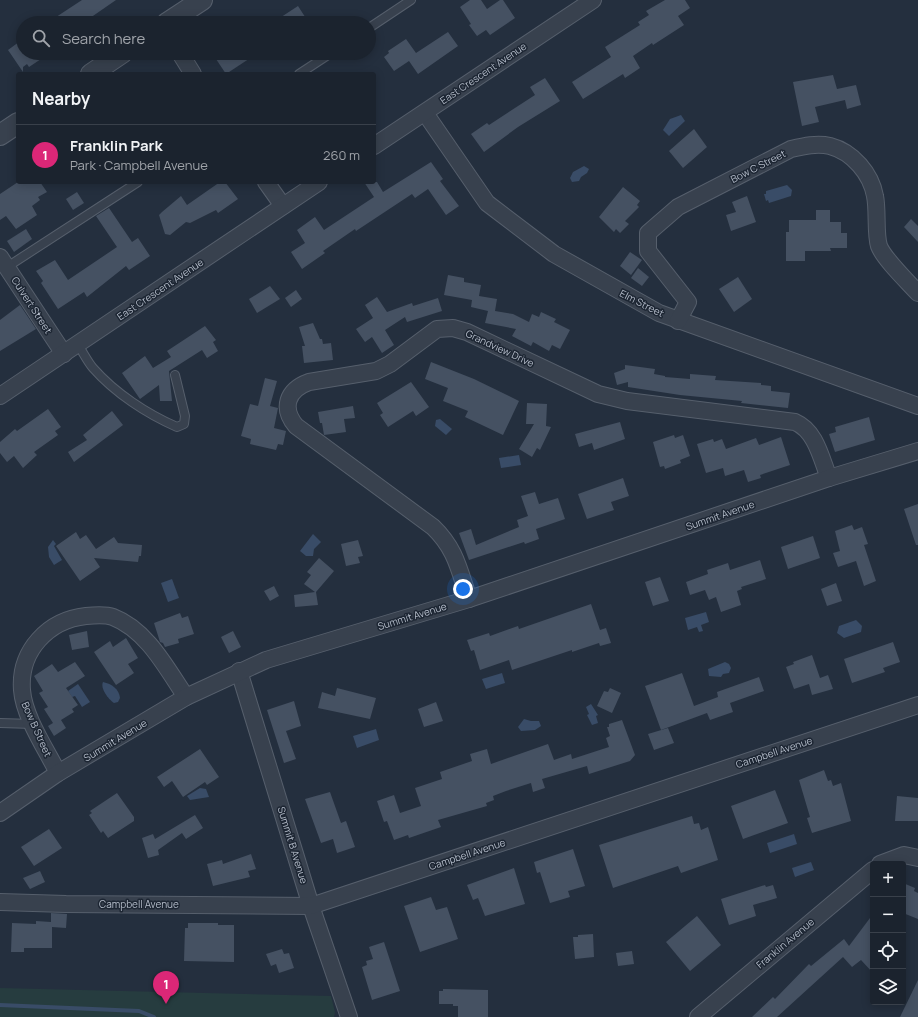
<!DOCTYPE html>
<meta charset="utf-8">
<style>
body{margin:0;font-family:Manrope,sans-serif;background:#242b36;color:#f1f3f6}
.controls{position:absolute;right:12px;bottom:12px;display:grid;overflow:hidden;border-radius:4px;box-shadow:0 2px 10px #0003}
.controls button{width:36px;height:36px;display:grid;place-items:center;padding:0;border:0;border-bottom:1px solid #39404a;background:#1b232e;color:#f1f3f6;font:20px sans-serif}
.you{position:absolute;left:463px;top:589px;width:14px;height:14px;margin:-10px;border:3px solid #fff;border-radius:50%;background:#1a73e8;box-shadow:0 0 0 6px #1a73e833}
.badge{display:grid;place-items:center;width:26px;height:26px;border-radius:50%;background:#db2777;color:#fff;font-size:13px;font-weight:700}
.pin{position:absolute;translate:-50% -33px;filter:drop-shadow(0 1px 2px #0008)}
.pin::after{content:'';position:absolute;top:21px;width:14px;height:12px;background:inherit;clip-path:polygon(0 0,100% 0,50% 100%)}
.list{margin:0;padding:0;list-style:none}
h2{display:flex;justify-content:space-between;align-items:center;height:52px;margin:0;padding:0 16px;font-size:17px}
h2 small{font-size:13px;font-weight:400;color:#a0a4aa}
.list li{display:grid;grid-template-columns:26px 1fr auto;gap:12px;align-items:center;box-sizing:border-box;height:60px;padding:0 16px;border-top:1px solid #39404a}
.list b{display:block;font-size:15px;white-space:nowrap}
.list p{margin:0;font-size:13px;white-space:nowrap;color:#a0a4aa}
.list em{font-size:13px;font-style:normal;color:#a0a4aa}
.icon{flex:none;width:22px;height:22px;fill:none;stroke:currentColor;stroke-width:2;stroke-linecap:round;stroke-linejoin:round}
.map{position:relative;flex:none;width:918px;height:1017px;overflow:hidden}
.search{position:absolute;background:#1b232e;box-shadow:0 2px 10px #0003;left:16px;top:16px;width:360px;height:44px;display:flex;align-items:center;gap:10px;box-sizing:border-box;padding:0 14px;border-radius:22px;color:#a0a4aa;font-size:15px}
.panel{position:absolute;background:#1b232e;box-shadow:0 2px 10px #0003;left:16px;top:72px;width:360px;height:112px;border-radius:4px}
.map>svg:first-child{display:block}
.green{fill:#263c3f}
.water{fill:#394c67}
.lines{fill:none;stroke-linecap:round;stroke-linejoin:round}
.stream{stroke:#394c67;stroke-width:4}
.building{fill:#455162}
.service-casing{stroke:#565f6c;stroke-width:10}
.minor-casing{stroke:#565f6c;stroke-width:18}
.tertiary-casing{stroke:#565f6c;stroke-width:22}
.service{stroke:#38414e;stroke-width:8}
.minor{stroke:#38414e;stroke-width:16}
.tertiary{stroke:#38414e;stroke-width:20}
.labels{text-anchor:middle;stroke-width:3;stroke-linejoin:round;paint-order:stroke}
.street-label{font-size:10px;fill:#b4bcc9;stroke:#1d2633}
</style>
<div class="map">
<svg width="918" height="1017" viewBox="0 0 918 1017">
<rect width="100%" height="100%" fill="#242f3e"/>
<!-- green -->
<path class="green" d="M0,988L331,996L335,1012L334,1017H0Z"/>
<!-- water -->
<g class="water">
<path d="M681,115L685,121L669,136L663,130L670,119Z"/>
<path d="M584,166L589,169L587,173L581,177L579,181L572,182L570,178L573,172Z"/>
<path d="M787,185L792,190L791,196L769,203L768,200L766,201L764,194H766V191Z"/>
<path d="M440,419L452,429L446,435L435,426L436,420Z"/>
<path d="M519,455L521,465L501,468L499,458Z"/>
<path d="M313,534L321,542L314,549L313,556H306L300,551Z"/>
<path d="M53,540L56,544L54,546L62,560L54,565L49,557L48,547Z"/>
<path d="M172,579L179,598L168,602L161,583Z"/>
<path d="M706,612L709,622L701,625L703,631L699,632L697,627L688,630L685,618Z"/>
<path d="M856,620L862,626L861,632L844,638L837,633L839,626Z"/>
<path d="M725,662L729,664L731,668L729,673L723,674L721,677L709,676L708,669Z"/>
<path d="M502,673L505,683L486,689L482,679Z"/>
<path d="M103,682C112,684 119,689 120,698L118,702L114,703C108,699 100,688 103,682Z"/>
<path d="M78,684L90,702L82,707L75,696L72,697L68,691Z"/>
<path d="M591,704L598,715L596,716L598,723L592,725L587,715L589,714L586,707Z"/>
<path d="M524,719L531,721H539L541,726L535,730L521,731L518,727Z"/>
<path d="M376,729L379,740L357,748L353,736Z"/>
<path d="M200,788L206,789L209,797L190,800L187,796Z"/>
<path d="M794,834L797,844L770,853L767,843Z"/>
<path d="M811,862L814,870L795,877L792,868Z"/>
</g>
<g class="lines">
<!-- stream -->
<path class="stream" d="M0,1005L139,1011L154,1017"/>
</g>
<!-- building -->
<g class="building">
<path d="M82,0H116L90,18L94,23H47Z"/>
<path d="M470,0H481L487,9L500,0H503L515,18L490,35L486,30L477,36L469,25L471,24L460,7Z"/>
<path d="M665,0H685L690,8L678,16L684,25L653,45L652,43L633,56L640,68L625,78L623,74L583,99L572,82L611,57L605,47L640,25L638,22L649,15L646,11Z"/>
<path d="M298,6L309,23H272Z"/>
<path d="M448,32L458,46L418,74L409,61L394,71L384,57L389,53L388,51L406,39L416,53Z"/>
<path d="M23,39V53H50L29,67L27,64L23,67V72L8,50Z"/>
<path d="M212,53H258L226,74Z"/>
<path d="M833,75L837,89L856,85L861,105L847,109L845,100L815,107L819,122L802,126L793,82Z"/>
<path d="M545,78L560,101L518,127L484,152L471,134L487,123L489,125L535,95L530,87Z"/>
<path d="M694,129L707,147L683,168L669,151Z"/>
<path d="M431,162L443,179L440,181L459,206L446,215L428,189L415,198L412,194L356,231L355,229L323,251L325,253L302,269L291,252L305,243L297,230L315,217L324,230L374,197L364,182H377L383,192Z"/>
<path d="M18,182H40L47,192L38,197L40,200L32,206L37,215L16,229L6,216L0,220V194Z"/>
<path d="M220,182H225L238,199L218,213L216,210L190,223L186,222L170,235L165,234L159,215L162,212L181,196L187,205Z"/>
<path d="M623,187L640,201L637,205L639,207L625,221L629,224L620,233L616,229L614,232L599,217Z"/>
<path d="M77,192L84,203L73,210L66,199Z"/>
<path d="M747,196L756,222L731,231L726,215L736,212L732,202Z"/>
<path d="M109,208L132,242L138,238L150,256L129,270L126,266L87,297L84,292L58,309L41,283L43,281L36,271L55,260L68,280L117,247L96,216Z"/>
<path d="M816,210H830V222H841V233H847V248H830L831,251H805V261H786V232H789V220H816Z"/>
<path d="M911,219L918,226V242L904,227Z"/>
<path d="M26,229L32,239L14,252L7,241Z"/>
<path d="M630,252L642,260L631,275L620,266Z"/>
<path d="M638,268L649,277L642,286L631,278Z"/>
<path d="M448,275L464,278V282L481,285L479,296L497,299L495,311L513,314L529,322L532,314L539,317L541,312L556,319L554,322L570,330L560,349L552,345L549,351L533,342L531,346L512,336L516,329L485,323L488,311L471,307L472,300L444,295Z"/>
<path d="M738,277L752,299L734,312L719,289Z"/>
<path d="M270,286L280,299L257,313L249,299Z"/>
<path d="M296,290L302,299L291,307L285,298Z"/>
<path d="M377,297L387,312L412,303L413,306L438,298L442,311L407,322L405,317L385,330L394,345L382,353L372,337L365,342L356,329L373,318L365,305Z"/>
<path d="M20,305L36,329L0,351V320Z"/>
<path d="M313,323L320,339H322L323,344L331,343L333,360L304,363L302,346H305L299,327Z"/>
<path d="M205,326L216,340L213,342L218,351L207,358L202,350L169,371L172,401H160L159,385L140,399L122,373L145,356L153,368L171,357L167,351Z"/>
<path d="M431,362L474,379L519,401L503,435L465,417L468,411L443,401L448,388L425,379Z"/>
<path d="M625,365L655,369L654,374L665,376V377L690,379V374L716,376L715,380L761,383V385L771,386V391L790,393L788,408L741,403L742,401L680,395L628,387V382L617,385L614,373L625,369Z"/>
<path d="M265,378L277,381L270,406L278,408L274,428L286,431L283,445L278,444L276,450L250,444L251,439L241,436L250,404L258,406Z"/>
<path d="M411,382L429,407L416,416L413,411L388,427L380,415L383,413L377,403Z"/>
<path d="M527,403L547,404L546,426L551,427L540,450L537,448L532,457L519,449L534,424H526Z"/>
<path d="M353,406L355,418L344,419L346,432L324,435L322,423H320L318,412Z"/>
<path d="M48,409L61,427L55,431L58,435L34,452L37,455L23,468L14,456L7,462L0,453V442L15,429L17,431Z"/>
<path d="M112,411L123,425L74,462L68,452L87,440L83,435Z"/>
<path d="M869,417L875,440L835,452L829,434L836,432L835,427Z"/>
<path d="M620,422L625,439L594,450L592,443L579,447L575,434Z"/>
<path d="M674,435L675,438L683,435L690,456L680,460L681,463L665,469L664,466L660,467L653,442Z"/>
<path d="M781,437L790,465L760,475L761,478L748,482L744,470L725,476L723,468L706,473L697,444L713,439L714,442L722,439L726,449L756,438L759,445Z"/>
<path d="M623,478L629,496L611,502L614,510L587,519L578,494Z"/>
<path d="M535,492L539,504L558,498L565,519L536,529L539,539L525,544L524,542L469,560L459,533L471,529L476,545L519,527L517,520L528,516L521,496Z"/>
<path d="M918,504V545H916L904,509Z"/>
<path d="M852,525L854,530L862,527L868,544L864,545L876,581L864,586L856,561L838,567L833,553L840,551L835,531Z"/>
<path d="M76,532L80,539L86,535L96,549L114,537L118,543L142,545L141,556H139L138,562L94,558L100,567L80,581L56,546Z"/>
<path d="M813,536L820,558L788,569L781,547Z"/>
<path d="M358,540L363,556L358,557L360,563L346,566L341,544Z"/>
<path d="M319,558L334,571L316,592L318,605L295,607L294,595L315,592L304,584L311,575L307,572Z"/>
<path d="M760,560L766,579L741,587L742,589L737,591L741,605L721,612L716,597L709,600L705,590L690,595L686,582L708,574L707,570L728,563L730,570Z"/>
<path d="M660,577L669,601L653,606L645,582Z"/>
<path d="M836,583L842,601L827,606L821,589Z"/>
<path d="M274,586L279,596L270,601L264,591Z"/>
<path d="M591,604L600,630L606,628L611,643L600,646L599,643L572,652V650L512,670L509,660L480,670L474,650L471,651L467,640L489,633L490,636L518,626L519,629Z"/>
<path d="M180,613L182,618L188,616L194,634L178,639L179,643L165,647L163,643L160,642L154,623Z"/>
<path d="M87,631L89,647L72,650L69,635Z"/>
<path d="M233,631L241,647L229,653L221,637Z"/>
<path d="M126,638L138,658L128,664L134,673L116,685L94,652L110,641L113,647Z"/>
<path d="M893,642L900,662L883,668L885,672L852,683L844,659Z"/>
<path d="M812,655L820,678L828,675L833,689L812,695L809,684L794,689L786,667L794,664L793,662Z"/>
<path d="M75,662L85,676L66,688L78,705L72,709L74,712L61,720L66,728L54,736L48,726L53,723L44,709L48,707L39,693L43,691L34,676L52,664L58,672Z"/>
<path d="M682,673L694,706L718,697L717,692L759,677L764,691L730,703L733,712L710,720L707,713L661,730L645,686Z"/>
<path d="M337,688L376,698L370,719L318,708L322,692L335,696Z"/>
<path d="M610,688L621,693L612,713L597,706L604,691L608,692Z"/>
<path d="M294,701L301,726L286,731L296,759L284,763L267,710Z"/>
<path d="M436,702L443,721L424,727L418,709Z"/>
<path d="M622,720L635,755L630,761L589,774L587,766L542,779L545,788L533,792L531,783L506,791L493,796L494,800L486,803L487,806L438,820L441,827L409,838L408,835L394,840L387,821L384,822L377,801L394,795L400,813L421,806L415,788L442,779L440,772L472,761L470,754L487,749L491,764L548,744L554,760L571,754L572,759L609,747L606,738L610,736L607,727H609V724Z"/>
<path d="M668,728L674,743L654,750L648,734Z"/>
<path d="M200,749L219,777L207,785L205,782L183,797L172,781L164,787L157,777Z"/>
<path d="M824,770L828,781L831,780L833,786L841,783L851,821L812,833L807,818L810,817L799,780Z"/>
<path d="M775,790L788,823L743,839L731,806Z"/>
<path d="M330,792L341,823L346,821L355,847L337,853L333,839L321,843L305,799Z"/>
<path d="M117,793L134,817V821L108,838L103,831L101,833L89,815L92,813L90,811Z"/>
<path d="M897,796L918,798V821H895Z"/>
<path d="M195,815L203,828L186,839L182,833L158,850L159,855L148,858L142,838L153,834L155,839Z"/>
<path d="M692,816L694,824L699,823L701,830L708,827L718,860L681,873L678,866L613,888L599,845Z"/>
<path d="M49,829L62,848L34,866L21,847Z"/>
<path d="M573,849L585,886L568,891L570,897L550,903L540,872L537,873L534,862Z"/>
<path d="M251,854L256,869L248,871L250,877L213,886L207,864L222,860L223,864Z"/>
<path d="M514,868L525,904L485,916L478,898L473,900L467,885Z"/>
<path d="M40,871L45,882L30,889L23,878Z"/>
<path d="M903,883L915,888L914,891L918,893V919L903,913Z"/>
<path d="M765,885L766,887L773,885L777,898L753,905L756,916L729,925L721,899Z"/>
<path d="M431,897L436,910L447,907L458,939L420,952L404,906Z"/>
<path d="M51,913L67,914L66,928L52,927V948H24V952H11L12,923L36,924V921L51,922Z"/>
<path d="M873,914V973L861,960L852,967L843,957L777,1017H752L773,997L775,999L809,964L811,966L844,939L849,946Z"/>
<path d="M697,916L721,945L690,971L666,942Z"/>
<path d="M188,923H218V925H234V962L184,961L185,928H188Z"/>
<path d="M593,934L594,957L575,959L573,937H578V935Z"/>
<path d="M384,942L400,991L372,1000L362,967L367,965L366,961L373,959L369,947Z"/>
<path d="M282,949L284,954L289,953L294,968L279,973L276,964L271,966L266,954Z"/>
<path d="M632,951L634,964L618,966L616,953Z"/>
<path d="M918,980V1017H900Z"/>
<path d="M443,989L488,990V1017H458V1006H453V1004H439V991H443Z"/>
</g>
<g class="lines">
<defs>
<g id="service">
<path d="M369,28L411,0"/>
<path d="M299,74L331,53"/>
<path d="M7,267L138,182"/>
<path d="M78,345C83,352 87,361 93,368C115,393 147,414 177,427L184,424L185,416L175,375"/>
<path d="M0,723L33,724"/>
</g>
<g id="minor">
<path d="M180,53L193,74"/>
<path d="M425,113L487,203L554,254L659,313L918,406"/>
<path d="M374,146L593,0"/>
<path d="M266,182L283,206"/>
<path d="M0,257L64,354"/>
<path d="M678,321L688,302L648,251V233L678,207L791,149C804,146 817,143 830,146C853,152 871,174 875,196C878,210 875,233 879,246C884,259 908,282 918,293"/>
<path d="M0,396L319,182"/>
<path d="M469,599C459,570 456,549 433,527L296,426C281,408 287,390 309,382L376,371L390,364L437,329L453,328L467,332L598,394L627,401L795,422C816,431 821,458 829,478"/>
<path d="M239,671L311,906L349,1017"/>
<path d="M58,773C46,749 24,717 22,690C19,651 48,620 86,616C95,615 105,614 113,617C147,630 167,669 186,697"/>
<path d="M0,813L58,773L186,697L266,660L469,599L829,478L918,451"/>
<path d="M880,864L904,855L918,858"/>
<path d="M0,902L66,904L311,906L918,705"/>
<path d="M698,1017L873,870"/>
</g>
<g id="tertiary">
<path d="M167,23L202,0"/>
<path d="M91,74L122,53"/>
<path d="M0,135L18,123"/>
</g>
</defs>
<!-- service casing -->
<use href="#service" class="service-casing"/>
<!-- minor casing -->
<use href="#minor" class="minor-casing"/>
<!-- tertiary casing -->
<use href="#tertiary" class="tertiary-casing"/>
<!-- service -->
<use href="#service" class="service"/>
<!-- minor -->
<use href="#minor" class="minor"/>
<!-- tertiary -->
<use href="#tertiary" class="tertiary"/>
</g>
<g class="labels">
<!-- street labels -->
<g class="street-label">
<text transform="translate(483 73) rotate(-34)" y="4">East Crescent Avenue</text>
<text transform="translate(758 166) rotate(-27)" y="4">Bow C Street</text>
<text transform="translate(160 289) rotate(-34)" y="4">East Crescent Avenue</text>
<text transform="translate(642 303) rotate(27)" y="4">Elm Street</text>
<text transform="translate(32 305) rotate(57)" y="4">Culvert Street</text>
<text transform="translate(500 348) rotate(25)" y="4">Grandview Drive</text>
<text transform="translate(720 515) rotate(-19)" y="4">Summit Avenue</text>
<text transform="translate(412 616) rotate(-17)" y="4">Summit Avenue</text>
<text transform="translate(37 729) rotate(66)" y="4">Bow B Street</text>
<text transform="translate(115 740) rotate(-31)" y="4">Summit Avenue</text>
<text transform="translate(774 752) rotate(-18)" y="4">Campbell Avenue</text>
<text transform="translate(293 845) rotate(73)" y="4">Summit B Avenue</text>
<text transform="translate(467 854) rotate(-18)" y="4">Campbell Avenue</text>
<text x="139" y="908">Campbell Avenue</text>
<text transform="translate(785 943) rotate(-40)" y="4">Franklin Avenue</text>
</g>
</g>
</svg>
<div class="controls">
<button>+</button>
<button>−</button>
<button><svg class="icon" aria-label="locate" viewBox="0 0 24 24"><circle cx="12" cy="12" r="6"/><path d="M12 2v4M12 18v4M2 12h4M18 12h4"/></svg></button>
<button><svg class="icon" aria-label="layers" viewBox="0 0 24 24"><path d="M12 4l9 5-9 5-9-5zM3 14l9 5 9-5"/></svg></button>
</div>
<div class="you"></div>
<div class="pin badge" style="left:166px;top:1004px">1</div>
<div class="search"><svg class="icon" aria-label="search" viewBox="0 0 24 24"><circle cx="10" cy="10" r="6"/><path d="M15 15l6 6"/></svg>Search here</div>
<section class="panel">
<h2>Nearby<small></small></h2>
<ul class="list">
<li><span class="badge">1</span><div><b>Franklin Park</b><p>Park · Campbell Avenue</p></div><em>260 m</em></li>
</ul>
</section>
</div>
